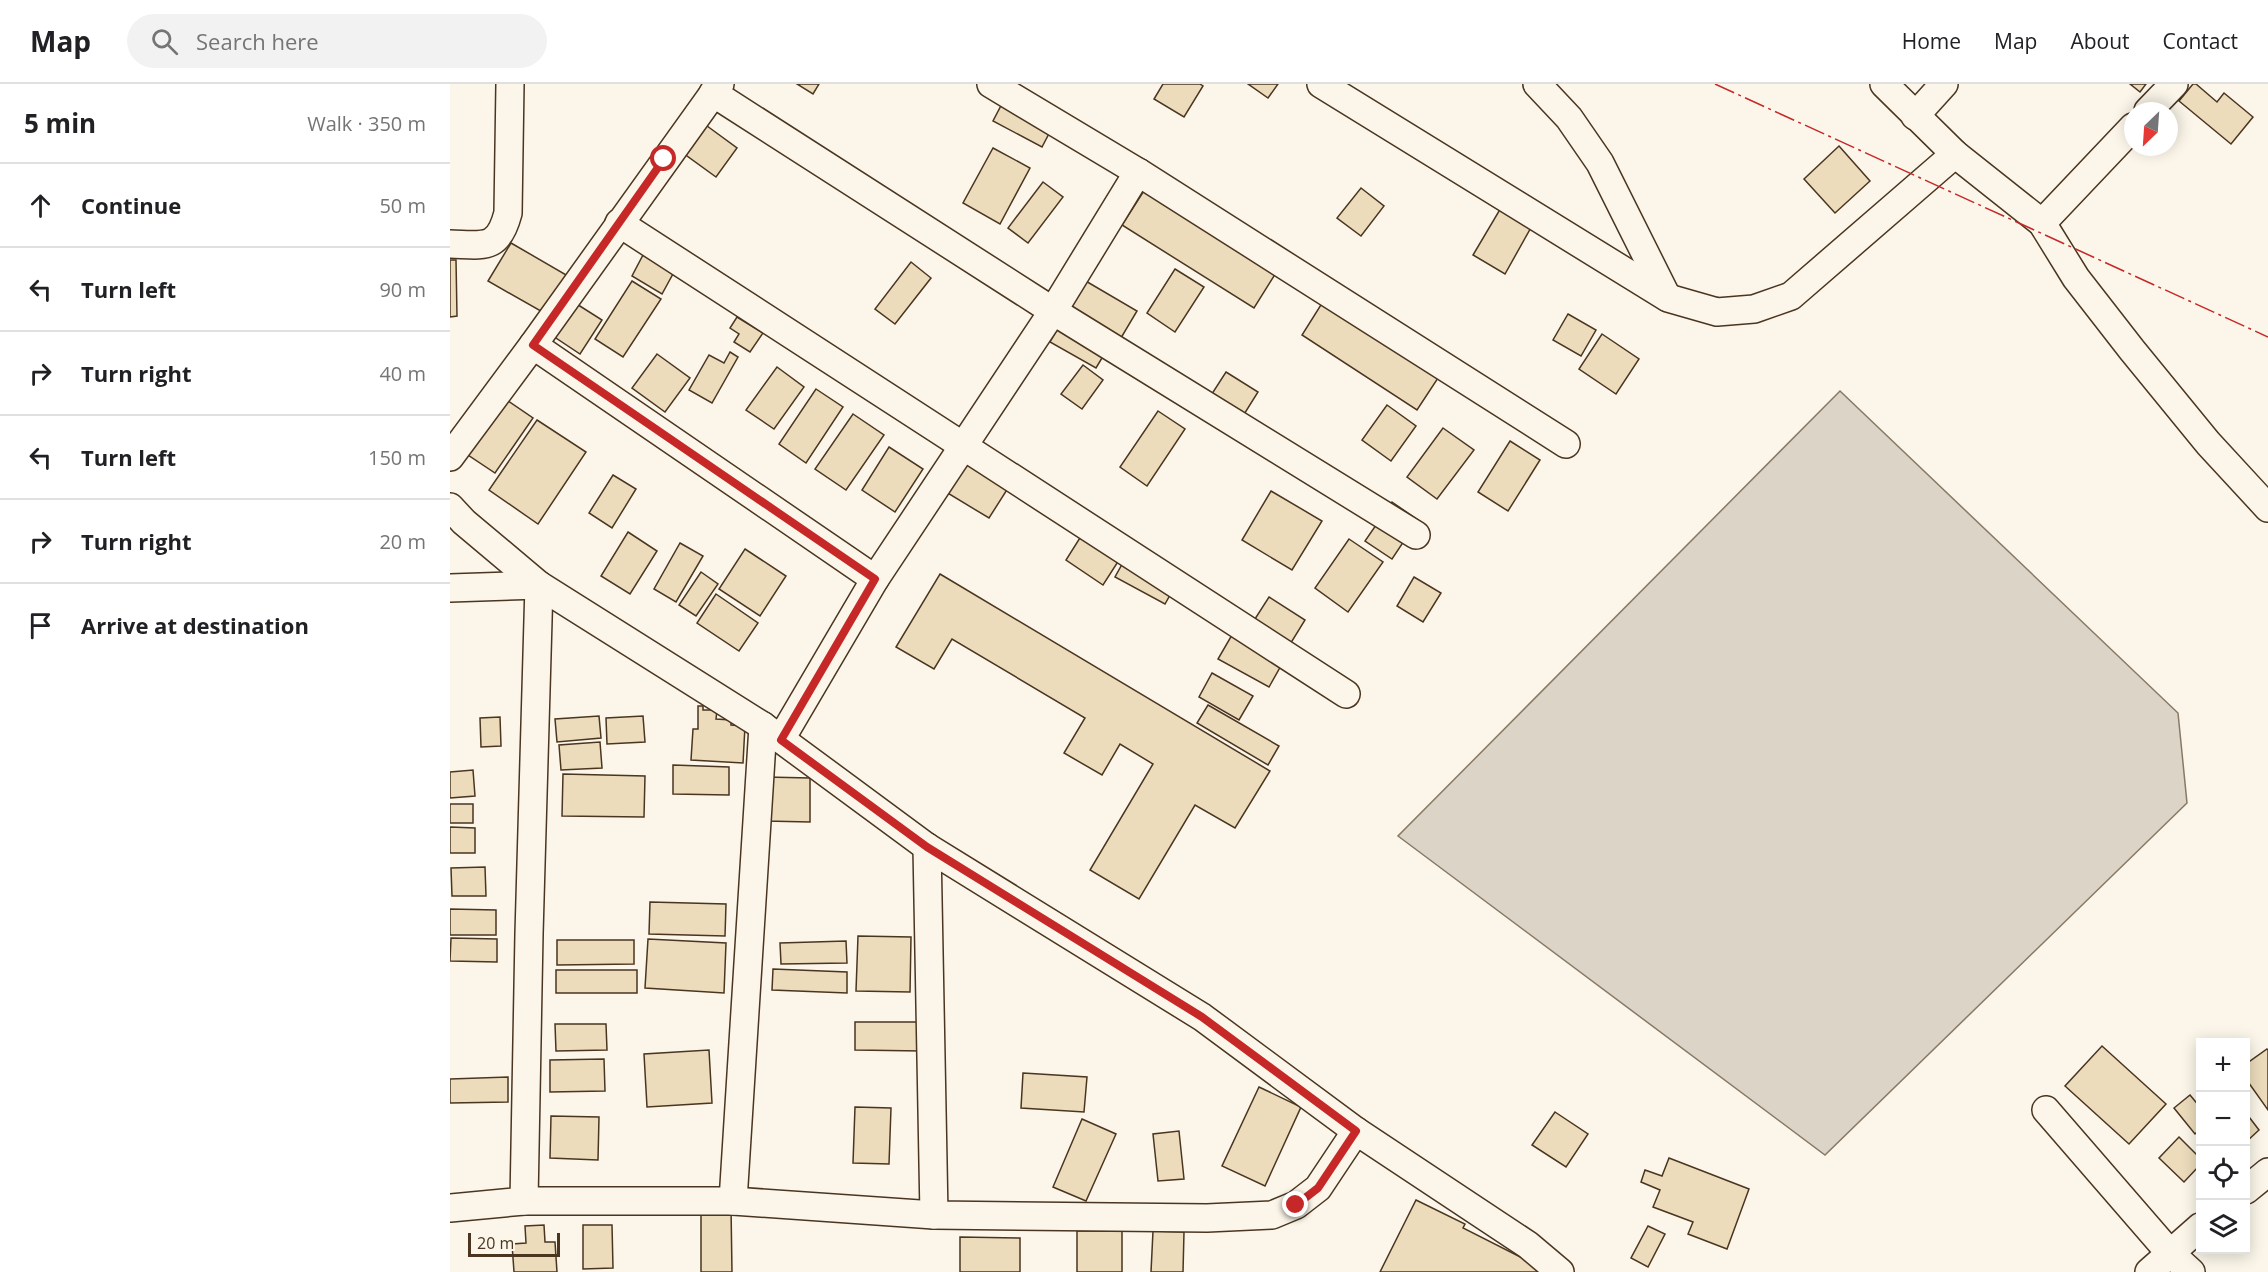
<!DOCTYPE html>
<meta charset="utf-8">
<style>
body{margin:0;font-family:"Open Sans",sans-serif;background:#f2f2f2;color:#202124}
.controls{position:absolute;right:18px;bottom:18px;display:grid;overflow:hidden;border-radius:0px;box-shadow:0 3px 15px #0003}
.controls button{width:54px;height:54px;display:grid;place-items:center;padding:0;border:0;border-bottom:2px solid #e0e0e0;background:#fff;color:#202124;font:30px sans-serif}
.compass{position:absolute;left:1674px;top:18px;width:54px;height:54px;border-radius:50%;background:#fff;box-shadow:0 3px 15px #0003;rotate:205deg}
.scale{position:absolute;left:18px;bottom:15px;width:92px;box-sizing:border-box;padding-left:6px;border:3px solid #4a3520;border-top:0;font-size:16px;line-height:21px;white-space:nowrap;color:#4a3520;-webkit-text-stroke:4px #fbf6e9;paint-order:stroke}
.stop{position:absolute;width:18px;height:18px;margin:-14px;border:4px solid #c62828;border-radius:50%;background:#fff}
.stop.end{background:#c62828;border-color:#fff;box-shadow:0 2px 6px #0008}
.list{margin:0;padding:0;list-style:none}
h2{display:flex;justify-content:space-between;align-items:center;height:78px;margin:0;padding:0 24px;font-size:26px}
h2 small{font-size:20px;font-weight:400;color:#757577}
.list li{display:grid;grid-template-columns:39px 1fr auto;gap:18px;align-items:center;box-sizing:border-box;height:84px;padding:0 24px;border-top:2px solid #e0e0e0}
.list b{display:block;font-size:22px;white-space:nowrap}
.list em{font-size:20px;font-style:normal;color:#757577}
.icon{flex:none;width:33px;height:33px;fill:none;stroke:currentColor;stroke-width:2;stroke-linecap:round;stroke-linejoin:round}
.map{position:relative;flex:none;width:1818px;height:1188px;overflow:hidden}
header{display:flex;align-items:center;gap:36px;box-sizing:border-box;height:84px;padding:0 30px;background:#fff;border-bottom:2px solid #e0e0e0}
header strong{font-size:28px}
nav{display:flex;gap:33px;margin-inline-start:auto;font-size:21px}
.search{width:420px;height:54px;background:#f2f2f2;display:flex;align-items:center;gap:15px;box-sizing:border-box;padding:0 21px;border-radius:33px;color:#757577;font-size:22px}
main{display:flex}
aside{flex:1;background:#fff}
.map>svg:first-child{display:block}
.water{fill:#dcd4c6;stroke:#887966;stroke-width:1.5}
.building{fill:#ecdcbc;stroke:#4a3520;stroke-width:1.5}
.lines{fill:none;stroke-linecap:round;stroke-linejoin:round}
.minor-casing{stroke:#4a3520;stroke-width:30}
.minor{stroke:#fbf6e9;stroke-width:27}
.power{stroke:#c62828;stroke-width:1.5;stroke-dasharray:21 4.5 3 4.5;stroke-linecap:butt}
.route{stroke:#c62828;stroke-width:8}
</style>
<header>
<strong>Map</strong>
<div class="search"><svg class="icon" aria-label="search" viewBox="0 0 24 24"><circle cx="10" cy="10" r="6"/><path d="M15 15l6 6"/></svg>Search here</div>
<nav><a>Home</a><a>Map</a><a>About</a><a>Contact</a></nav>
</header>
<main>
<aside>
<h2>5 min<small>Walk · 350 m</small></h2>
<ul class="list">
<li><svg class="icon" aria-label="ahead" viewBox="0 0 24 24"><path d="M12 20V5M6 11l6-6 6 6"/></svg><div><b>Continue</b></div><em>50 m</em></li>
<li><svg class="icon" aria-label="left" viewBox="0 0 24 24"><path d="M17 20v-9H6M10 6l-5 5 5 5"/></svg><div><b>Turn left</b></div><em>90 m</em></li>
<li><svg class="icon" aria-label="right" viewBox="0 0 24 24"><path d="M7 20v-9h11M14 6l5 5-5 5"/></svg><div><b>Turn right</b></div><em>40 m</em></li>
<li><svg class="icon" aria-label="left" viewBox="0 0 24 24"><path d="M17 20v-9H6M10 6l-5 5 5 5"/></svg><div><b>Turn left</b></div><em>150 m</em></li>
<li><svg class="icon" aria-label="right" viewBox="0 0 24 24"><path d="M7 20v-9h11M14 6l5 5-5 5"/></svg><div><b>Turn right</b></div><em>20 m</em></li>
<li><svg class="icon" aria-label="arrive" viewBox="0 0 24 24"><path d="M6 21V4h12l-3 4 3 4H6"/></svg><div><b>Arrive at destination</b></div></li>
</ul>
</aside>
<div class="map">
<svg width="1818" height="1188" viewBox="0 0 1818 1188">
<rect width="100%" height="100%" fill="#fbf6e9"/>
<!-- water -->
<path class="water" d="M1390,307L1728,629L1737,719L1375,1071L948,752Z"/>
<!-- building -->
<g class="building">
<path d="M347,0H369L363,10Z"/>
<path d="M713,0H750L753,2L734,33L704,15Z"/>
<path d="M798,0H828L818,14Z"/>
<path d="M1680,0H1696L1690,8Z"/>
<path d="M1743,0H1746L1767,18L1774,9L1803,33L1781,60L1729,17Z"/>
<path d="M555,14L604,40L592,63L543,37Z"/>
<path d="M253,39L287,64L266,93L233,69Z"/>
<path d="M1389,62L1420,97L1385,129L1354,95Z"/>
<path d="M543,64L580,84L550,140L513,119Z"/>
<path d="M593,98L613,113L578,159L558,144Z"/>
<path d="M697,102L829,184L804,224L672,141Z"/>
<path d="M911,104L934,122L911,152L887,134Z"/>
<path d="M1052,122L1083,140L1055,190L1023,171Z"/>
<path d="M61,159L118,192L96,230L38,197Z"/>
<path d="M193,171L224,188L212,210L182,192Z"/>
<path d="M0,176H6L7,232L0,233Z"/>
<path d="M461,178L481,194L445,240L425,225Z"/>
<path d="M725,185L754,203L725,248L697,229Z"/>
<path d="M634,196L687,227L668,259L615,229Z"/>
<path d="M182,197L211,215L173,273L145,255Z"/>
<path d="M874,216L990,291L967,326L852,251Z"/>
<path d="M122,217L152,236L130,270L100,250Z"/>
<path d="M1118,230L1146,246L1131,272L1103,256Z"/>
<path d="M615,232L661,259L646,284L600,258Z"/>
<path d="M287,233L313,249L300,268L284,258L289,250L280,244Z"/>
<path d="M1152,250L1189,275L1166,310L1129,285Z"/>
<path d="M280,268L288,273L262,319L239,306L259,271L274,279Z"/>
<path d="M207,270L240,294L215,328L182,304Z"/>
<path d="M633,281L653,296L632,325L611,310Z"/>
<path d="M327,283L354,303L324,345L296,326Z"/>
<path d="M776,288L808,308L788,340L756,319Z"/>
<path d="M366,305L393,323L356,379L329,360Z"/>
<path d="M51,312L83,334L45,389L12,367Z"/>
<path d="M937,321L966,342L941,377L912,356Z"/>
<path d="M708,327L735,345L697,402L670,383Z"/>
<path d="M403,330L434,351L396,406L365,385Z"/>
<path d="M87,336L136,368L88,440L39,406Z"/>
<path d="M993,344L1024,366L987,415L957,393Z"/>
<path d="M1060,357L1090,376L1058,427L1028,408Z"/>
<path d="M439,363L473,385L445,428L412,406Z"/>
<path d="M512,372L560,401L539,434L491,405Z"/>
<path d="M163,391L186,405L162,444L139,429Z"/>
<path d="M821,407L872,437L842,486L792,456Z"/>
<path d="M942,418L968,436L942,475L915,457Z"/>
<path d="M178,448L207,467L180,510L151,492Z"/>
<path d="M633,449L671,473L653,501L616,476Z"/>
<path d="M899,455L933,478L898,528L865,504Z"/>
<path d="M230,459L253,472L226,518L204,505Z"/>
<path d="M295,465L336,492L310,532L269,505Z"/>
<path d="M675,475L725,502L715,520L665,493Z"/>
<path d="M251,488L268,500L246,532L229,521Z"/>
<path d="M490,490L820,687L785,744L745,721L689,815L640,786L703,680L670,660L652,691L614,669L635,634L502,555L484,585L446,563Z"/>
<path d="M964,493L991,509L973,538L947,522Z"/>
<path d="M266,510L308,539L289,567L247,539Z"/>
<path d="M819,513L855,536L839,562L803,538Z"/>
<path d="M786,544L837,571L819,603L768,575Z"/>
<path d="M762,589L803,612L789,636L749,613Z"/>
<path d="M758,621L829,662L818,681L747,639Z"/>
<path d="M248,622H253V626H267L266,635L281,636V641L295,642L293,679L241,676L243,645H248Z"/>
<path d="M149,632L151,654L107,658L105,635Z"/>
<path d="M193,632L195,658L157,660L156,634Z"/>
<path d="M50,633L51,662L31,663L30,634Z"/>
<path d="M150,658L152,684L111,686L109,661Z"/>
<path d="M223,681L279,683V711L223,710Z"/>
<path d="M23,686L25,712L0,714V688Z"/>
<path d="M113,690L195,692L194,733L112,732Z"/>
<path d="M315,693L360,694V738L315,737Z"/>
<rect x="0" y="720" width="23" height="19"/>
<path d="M0,743L25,744V769H0Z"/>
<path d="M35,783L36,812H2L1,784Z"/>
<path d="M200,818L276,820L275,852L199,850Z"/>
<path d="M0,825L46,826V851H0Z"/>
<path d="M408,852L461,853L460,908L406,907Z"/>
<path d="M1,854L47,855V878L0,877Z"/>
<path d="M198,855L276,859L274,909L195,904Z"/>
<path d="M107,856H184V880L107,881Z"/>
<path d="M396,857L397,879L331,880L330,859Z"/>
<path d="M323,885L397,888V909L322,906Z"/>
<rect x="106" y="886" width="81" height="23"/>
<path d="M405,938H472V967L405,966Z"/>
<path d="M105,940H156L157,966L106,967Z"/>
<path d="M1652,962L1716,1020L1679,1060L1615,1002Z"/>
<path d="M1817,965L1818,966V1026L1796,995V980Z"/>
<path d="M259,966L262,1019L197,1023L194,970Z"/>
<path d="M154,975L155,1007L100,1008V976Z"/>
<path d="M573,989L637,993L634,1028L571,1024Z"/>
<path d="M58,993V1018L0,1019V995Z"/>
<path d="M809,1003L851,1023L815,1102L772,1082Z"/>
<path d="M1740,1011L1750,1023V1045L1745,1050L1724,1024Z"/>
<path d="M405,1023L441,1024L439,1080L403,1079Z"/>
<path d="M1105,1028L1138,1050L1116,1083L1082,1061Z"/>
<path d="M1796,1029L1809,1046L1796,1058Z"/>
<path d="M101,1032L149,1033L148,1076L100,1074Z"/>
<path d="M632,1035L666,1050L636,1117L603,1103Z"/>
<path d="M729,1047L734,1095L708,1097L703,1050Z"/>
<path d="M1729,1053L1750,1074V1081L1734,1098L1709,1074Z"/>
<path d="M1219,1074L1299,1105L1277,1165L1238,1150L1243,1138L1203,1123L1210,1106L1191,1098L1195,1086L1212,1092Z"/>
<path d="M966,1116L1015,1140L1013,1144L1088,1182L1096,1188H930Z"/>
<path d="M251,1123H281L282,1188H251Z"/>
<path d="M94,1141L95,1158H105L107,1188H64L62,1160L76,1159L75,1142Z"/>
<path d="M133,1141H162L163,1184L133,1185Z"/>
<path d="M1198,1142L1215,1150L1198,1183L1181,1174Z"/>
<rect x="627" y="1147" width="45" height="41"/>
<path d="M703,1147L734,1148L733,1188H701Z"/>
<path d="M510,1153L570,1154V1188H510Z"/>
</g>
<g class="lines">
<defs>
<g id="minor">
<path d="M541,0L688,88L1116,360"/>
<path d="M871,0L1218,214L1267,228L1304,225L1341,212L1505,70"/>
<path d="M1087,0L1119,34L1150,79L1217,213"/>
<path d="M1434,0L1505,70L1592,139L1626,194L1682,266L1758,359L1818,424"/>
<path d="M263,9L603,227L966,451"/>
<path d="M1698,27L1724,0"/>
<path d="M1465,32L1494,0"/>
<path d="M169,139L896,610"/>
<path d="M1592,139L1683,43"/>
<path d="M0,160C34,161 48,167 58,129L60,0"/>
<path d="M83,261L425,495"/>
<path d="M0,373L83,261L270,0"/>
<path d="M0,423L14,438L89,501L79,850L74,1117L0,1124"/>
<path d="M0,504L89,501L313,642L477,763L752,933L906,1047L1078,1161L1110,1188"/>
<path d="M331,655L425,495L603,227L688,88"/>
<path d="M477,763L484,1131L757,1134L822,1131L846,1121L868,1104L906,1047"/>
<path d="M1596,1026L1719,1168L1741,1188"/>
<path d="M1796,1106L1818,1088"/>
<path d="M74,1117H283L484,1131"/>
<path d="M283,1117L313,642"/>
<path d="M1699,1188L1750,1143"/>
</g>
</defs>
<!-- minor casing -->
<use href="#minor" class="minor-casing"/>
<!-- minor -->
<use href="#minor" class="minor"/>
<!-- power -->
<path class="power" d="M1265,0L1818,253"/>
</g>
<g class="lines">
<!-- route -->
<path class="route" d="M214,75L83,261L425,495L331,656L477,763L752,933L906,1047L868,1104L846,1121"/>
</g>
</svg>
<div class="controls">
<button>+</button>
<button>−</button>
<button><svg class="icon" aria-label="locate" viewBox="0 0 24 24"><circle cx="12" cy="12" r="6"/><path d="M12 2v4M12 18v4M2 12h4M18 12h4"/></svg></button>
<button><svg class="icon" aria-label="layers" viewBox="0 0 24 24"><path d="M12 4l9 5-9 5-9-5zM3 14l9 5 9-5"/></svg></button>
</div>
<svg class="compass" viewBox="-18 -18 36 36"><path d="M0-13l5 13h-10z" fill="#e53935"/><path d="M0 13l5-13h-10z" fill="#757577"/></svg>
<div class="scale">20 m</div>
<div class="stop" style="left:214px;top:75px"></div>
<div class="stop end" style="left:846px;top:1121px"></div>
</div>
</main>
